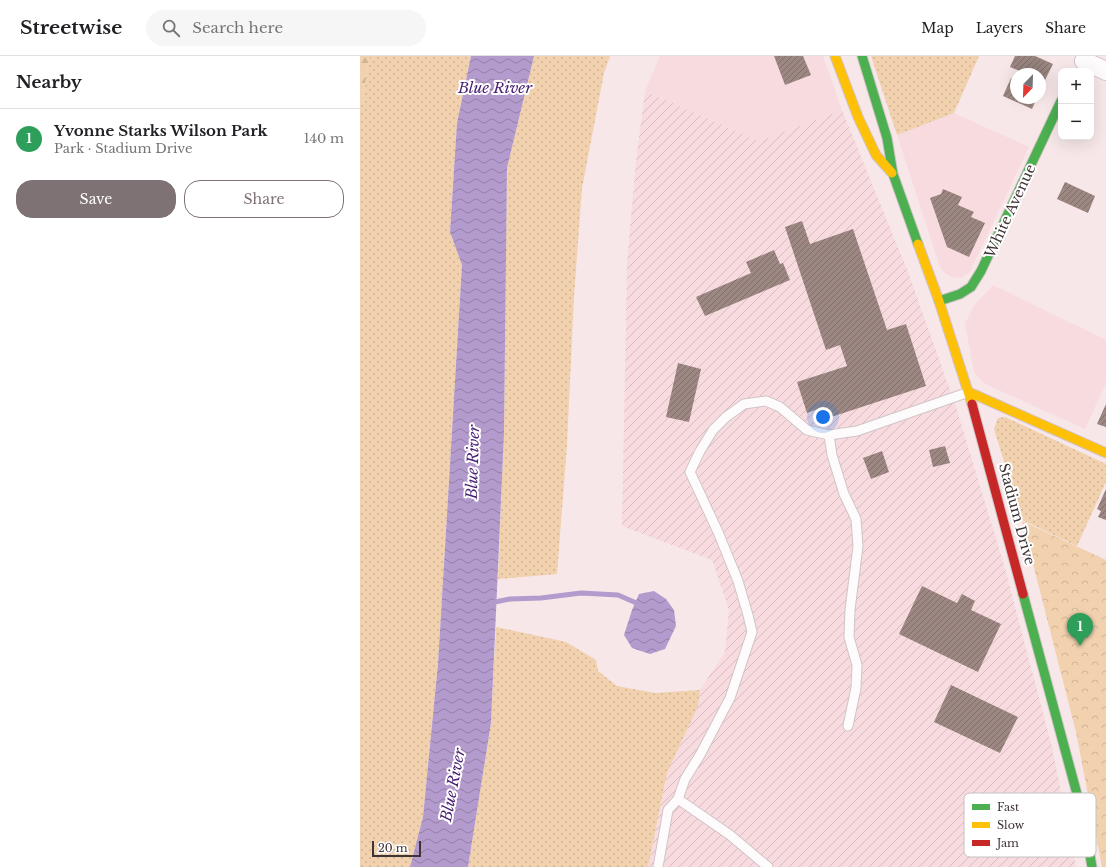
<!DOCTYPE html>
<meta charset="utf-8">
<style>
body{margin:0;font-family:"Libre Baskerville",serif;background:#f6f6f6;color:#202124}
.controls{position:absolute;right:12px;top:12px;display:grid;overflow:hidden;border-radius:8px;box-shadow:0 4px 16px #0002}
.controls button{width:36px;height:36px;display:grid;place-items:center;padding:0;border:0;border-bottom:1px solid #e0e0e0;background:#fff;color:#202124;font:20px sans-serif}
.compass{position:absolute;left:650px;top:12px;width:36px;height:36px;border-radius:50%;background:#fff;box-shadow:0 4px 16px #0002;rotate:203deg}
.scale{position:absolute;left:12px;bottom:10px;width:49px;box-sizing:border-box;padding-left:4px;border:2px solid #3e3335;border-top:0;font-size:11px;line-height:14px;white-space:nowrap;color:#3e3335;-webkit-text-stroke:3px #fff;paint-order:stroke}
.you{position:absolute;left:463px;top:361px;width:14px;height:14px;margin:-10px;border:3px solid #fff;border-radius:50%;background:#1a73e8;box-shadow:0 0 0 6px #1a73e833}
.badge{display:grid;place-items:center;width:26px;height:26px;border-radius:50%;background:#7f7274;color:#fff;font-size:13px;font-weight:700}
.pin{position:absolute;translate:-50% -33px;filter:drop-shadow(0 1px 2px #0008)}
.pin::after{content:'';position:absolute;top:21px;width:14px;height:12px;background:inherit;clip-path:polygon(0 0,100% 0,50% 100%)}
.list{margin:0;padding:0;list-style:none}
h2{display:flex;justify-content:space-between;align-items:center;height:52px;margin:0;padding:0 16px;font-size:17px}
h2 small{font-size:13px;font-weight:400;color:#757577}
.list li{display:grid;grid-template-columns:26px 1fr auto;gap:12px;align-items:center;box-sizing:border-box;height:60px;padding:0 16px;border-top:1px solid #e0e0e0}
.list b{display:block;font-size:15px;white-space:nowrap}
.list p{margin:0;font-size:13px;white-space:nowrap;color:#757577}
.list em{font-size:13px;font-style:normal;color:#757577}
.actions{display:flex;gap:8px;padding:12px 16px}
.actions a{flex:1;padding:9px 0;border:1px solid #7f7274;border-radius:16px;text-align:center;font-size:14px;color:#7f7274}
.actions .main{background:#7f7274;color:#fff}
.icon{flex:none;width:22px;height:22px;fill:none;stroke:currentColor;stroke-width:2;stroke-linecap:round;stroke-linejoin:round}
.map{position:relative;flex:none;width:746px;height:811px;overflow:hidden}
header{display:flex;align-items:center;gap:24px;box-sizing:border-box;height:56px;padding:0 20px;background:#fff;border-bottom:1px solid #e0e0e0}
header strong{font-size:19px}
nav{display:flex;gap:22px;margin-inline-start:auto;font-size:14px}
.search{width:280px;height:36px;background:#f6f6f6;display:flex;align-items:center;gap:10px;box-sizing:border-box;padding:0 14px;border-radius:22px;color:#757577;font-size:15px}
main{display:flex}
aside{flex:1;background:#fff}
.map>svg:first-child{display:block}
.built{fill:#f8dbdf}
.industrial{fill:url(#industrial-furrows)}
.grass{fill:url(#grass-dots)}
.forest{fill:url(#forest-firs)}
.park{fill:url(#park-crowns)}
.water{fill:url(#water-waves)}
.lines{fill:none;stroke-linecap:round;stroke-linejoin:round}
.stream{stroke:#b49bcd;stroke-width:5}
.building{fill:url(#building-hatch)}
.lane-casing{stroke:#d1c4c6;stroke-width:11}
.street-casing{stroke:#d1c4c6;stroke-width:20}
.fast-casing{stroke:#d1c4c6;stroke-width:11}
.slow-casing{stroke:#d1c4c6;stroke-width:11}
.jam-casing{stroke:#d1c4c6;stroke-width:11}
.lane{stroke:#fefbfc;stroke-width:9}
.street{stroke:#fefbfc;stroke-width:18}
.fast{stroke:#4caf50;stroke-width:9}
.slow{stroke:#ffc107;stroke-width:9}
.jam{stroke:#c62828;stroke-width:9}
.labels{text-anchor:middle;stroke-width:4;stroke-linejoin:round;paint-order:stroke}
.street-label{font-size:14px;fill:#3e3335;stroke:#fff}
.water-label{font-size:15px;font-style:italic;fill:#4a2275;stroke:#fff}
.key{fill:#fff;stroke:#c5c2c2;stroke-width:1}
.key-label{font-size:11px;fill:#3e3335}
</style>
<header>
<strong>Streetwise</strong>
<div class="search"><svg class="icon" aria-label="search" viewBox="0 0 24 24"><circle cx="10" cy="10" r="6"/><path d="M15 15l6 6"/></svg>Search here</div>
<nav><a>Map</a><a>Layers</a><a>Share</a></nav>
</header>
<main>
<aside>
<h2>Nearby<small></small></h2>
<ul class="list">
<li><span class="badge" style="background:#2e9e5b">1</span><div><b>Yvonne Starks Wilson Park</b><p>Park · Stadium Drive</p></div><em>140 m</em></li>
</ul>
<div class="actions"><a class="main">Save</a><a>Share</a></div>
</aside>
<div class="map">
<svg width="746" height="811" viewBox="0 0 746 811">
<defs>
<pattern id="industrial-furrows" width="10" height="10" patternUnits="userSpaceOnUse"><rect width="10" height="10" fill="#f8dbdf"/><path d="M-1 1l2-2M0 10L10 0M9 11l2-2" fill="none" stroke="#d6bcc0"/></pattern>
<pattern id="grass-dots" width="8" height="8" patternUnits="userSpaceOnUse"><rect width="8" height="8" fill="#f1d1ae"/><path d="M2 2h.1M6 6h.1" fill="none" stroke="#d0b496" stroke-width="1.8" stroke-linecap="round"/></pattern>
<pattern id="forest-firs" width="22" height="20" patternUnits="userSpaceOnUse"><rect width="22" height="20" fill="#f1d1ae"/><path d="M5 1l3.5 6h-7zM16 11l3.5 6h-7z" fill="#d0b496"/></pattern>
<pattern id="park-crowns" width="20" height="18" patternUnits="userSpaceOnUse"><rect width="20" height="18" fill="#f1d1ae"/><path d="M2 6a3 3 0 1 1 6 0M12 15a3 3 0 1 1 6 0" fill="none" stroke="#d0b496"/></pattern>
<pattern id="water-waves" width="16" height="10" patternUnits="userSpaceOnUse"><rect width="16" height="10" fill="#b49bcd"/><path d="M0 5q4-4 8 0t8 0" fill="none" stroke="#947fa7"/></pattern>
<pattern id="building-hatch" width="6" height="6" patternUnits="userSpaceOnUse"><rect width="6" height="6" fill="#9c8782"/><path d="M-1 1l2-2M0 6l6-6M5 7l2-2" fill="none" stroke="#816f6b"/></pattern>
</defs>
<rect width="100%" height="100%" fill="#f7e7e9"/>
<!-- built -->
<g class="built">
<path d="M300,0H463L482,54L399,85L285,35Z"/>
<path d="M594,57L669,91L610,216L602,222L591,221L581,214L537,79Z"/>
<path d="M633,229L746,284V327L725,373L623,327L614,316L605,268L613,251Z"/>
</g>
<!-- industrial -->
<path class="industrial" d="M285,35L399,85L482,54L548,216L596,351L644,509L692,691L716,811H288L307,717L338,650L340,634L365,596L369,554L352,504L262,470L267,207L276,105Z"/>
<!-- grass -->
<g class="grass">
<path d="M10,0H111L97,67L90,176L102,209L78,608L63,761L50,811H0V54Z"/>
<path d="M174,0H250L244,17L222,132L214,240L207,388L197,518L138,523L144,378L147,112Z"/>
<path d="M511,0H619L594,57L537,79Z"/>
<path d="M645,361L746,408V426L717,490L662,464L634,373L638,362Z"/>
<path d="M136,571L206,586L236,604L238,615L257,630L295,637L340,634L338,650L307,717L288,811H108L131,667Z"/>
</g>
<!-- forest -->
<path class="forest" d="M0,0H10L0,54Z"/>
<!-- park -->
<path class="park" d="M662,465L746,504V811H742L716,676Z"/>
<!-- water -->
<g class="water">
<path d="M111,0H174L147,112L144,378L131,667L108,811H50L63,761L78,608L102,209L90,176L97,67Z"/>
<path d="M294,535L306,543L314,554L316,570L305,593L290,598L272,592L264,579L272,554L279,538Z"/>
</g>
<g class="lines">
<!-- stream -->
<path class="stream" d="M130,547L150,543L181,542L221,537L258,539L281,549"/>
</g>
<!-- building -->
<g class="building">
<path d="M414,0H443L451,19L425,29Z"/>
<path d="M655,0H675L693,8L684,26L680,24V18H667L650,11Z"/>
<path d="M651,22L656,24V42H677L672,53L643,40Z"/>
<path d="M705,126L735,140L728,157L697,143Z"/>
<path d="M583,133L602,141L598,149L614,156L611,161L625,167L609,201L587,191L570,142L581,138Z"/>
<path d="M442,165L450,188L493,173L527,274L546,268L566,330L465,363L461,352L447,357L437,326L487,310L480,289L466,294L425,171Z"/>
<path d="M414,194L420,208L423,207L430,224L345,260L336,241L391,217L386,206Z"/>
<path d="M318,307L341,313L329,366L306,361Z"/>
<path d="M746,348V371L737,368Z"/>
<path d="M585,390L590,407L573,411L569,394Z"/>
<path d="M522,395L529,416L511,423L503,402Z"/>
<path d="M746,433V464L738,461L741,455L737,453Z"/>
<path d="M562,530L597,547L602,538L615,545L611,554L641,568L618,616L539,578Z"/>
<path d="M591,629L658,661L640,697L574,666Z"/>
</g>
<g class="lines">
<defs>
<g id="lane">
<path d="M469,379L472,399L484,438L496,463L498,490L490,554L489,581L497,609L496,632L488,670"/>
<path d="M318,743L370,779L408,811"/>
<path d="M298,811L308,754L318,743L325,723L340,699L370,642L392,576L388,559L378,525L358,476L330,416L340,395L353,374L366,361L384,348L406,345L420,351L447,374L469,379L497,375L609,336"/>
</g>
<path id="street" d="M724,5L746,15"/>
<g id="fast">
<path d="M502,0L527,82L533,118L558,188"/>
<path d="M579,245L600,238L611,231L621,215L701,45"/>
<path d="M663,538L724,764L732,811"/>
</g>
<g id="slow">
<path d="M475,0L498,61L516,99L532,117"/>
<path d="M558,188L579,245L612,348"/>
<path d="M609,336L746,397"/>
</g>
<path id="jam" d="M612,348L663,538"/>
</defs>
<!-- lane casing -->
<use href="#lane" class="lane-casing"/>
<!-- street casing -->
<use href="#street" class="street-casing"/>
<!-- fast casing -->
<use href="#fast" class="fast-casing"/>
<!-- slow casing -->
<use href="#slow" class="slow-casing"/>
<!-- jam casing -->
<use href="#jam" class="jam-casing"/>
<!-- lane -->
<use href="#lane" class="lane"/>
<!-- street -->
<use href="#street" class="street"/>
<!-- fast -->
<use href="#fast" class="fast"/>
<!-- slow -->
<use href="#slow" class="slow"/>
<!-- jam -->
<use href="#jam" class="jam"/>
</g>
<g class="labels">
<!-- street labels -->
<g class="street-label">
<text transform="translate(650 155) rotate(-65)" y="5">White Avenue</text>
<text transform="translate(657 458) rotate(75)" y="5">Stadium Drive</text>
</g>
<!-- water labels -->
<g class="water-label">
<text x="135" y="37">Blue River</text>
<text transform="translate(113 406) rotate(-88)" y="5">Blue River</text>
<text transform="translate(93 729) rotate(-79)" y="5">Blue River</text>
</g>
</g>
<!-- legend -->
<rect x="604" y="737" width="132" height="64" rx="6" class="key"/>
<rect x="612" y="748" width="18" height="6" fill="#4caf50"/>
<rect x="612" y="766" width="18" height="6" fill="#ffc107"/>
<rect x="612" y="784" width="18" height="6" fill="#c62828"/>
<g class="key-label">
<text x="637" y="755">Fast</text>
<text x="637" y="773">Slow</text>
<text x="637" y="791">Jam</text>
</g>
</svg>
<div class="controls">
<button>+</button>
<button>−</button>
</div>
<svg class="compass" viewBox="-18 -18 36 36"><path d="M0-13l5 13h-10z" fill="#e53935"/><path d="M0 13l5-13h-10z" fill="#757577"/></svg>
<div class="scale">20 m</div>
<div class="you"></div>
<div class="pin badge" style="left:720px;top:590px;background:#2e9e5b">1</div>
</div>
</main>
